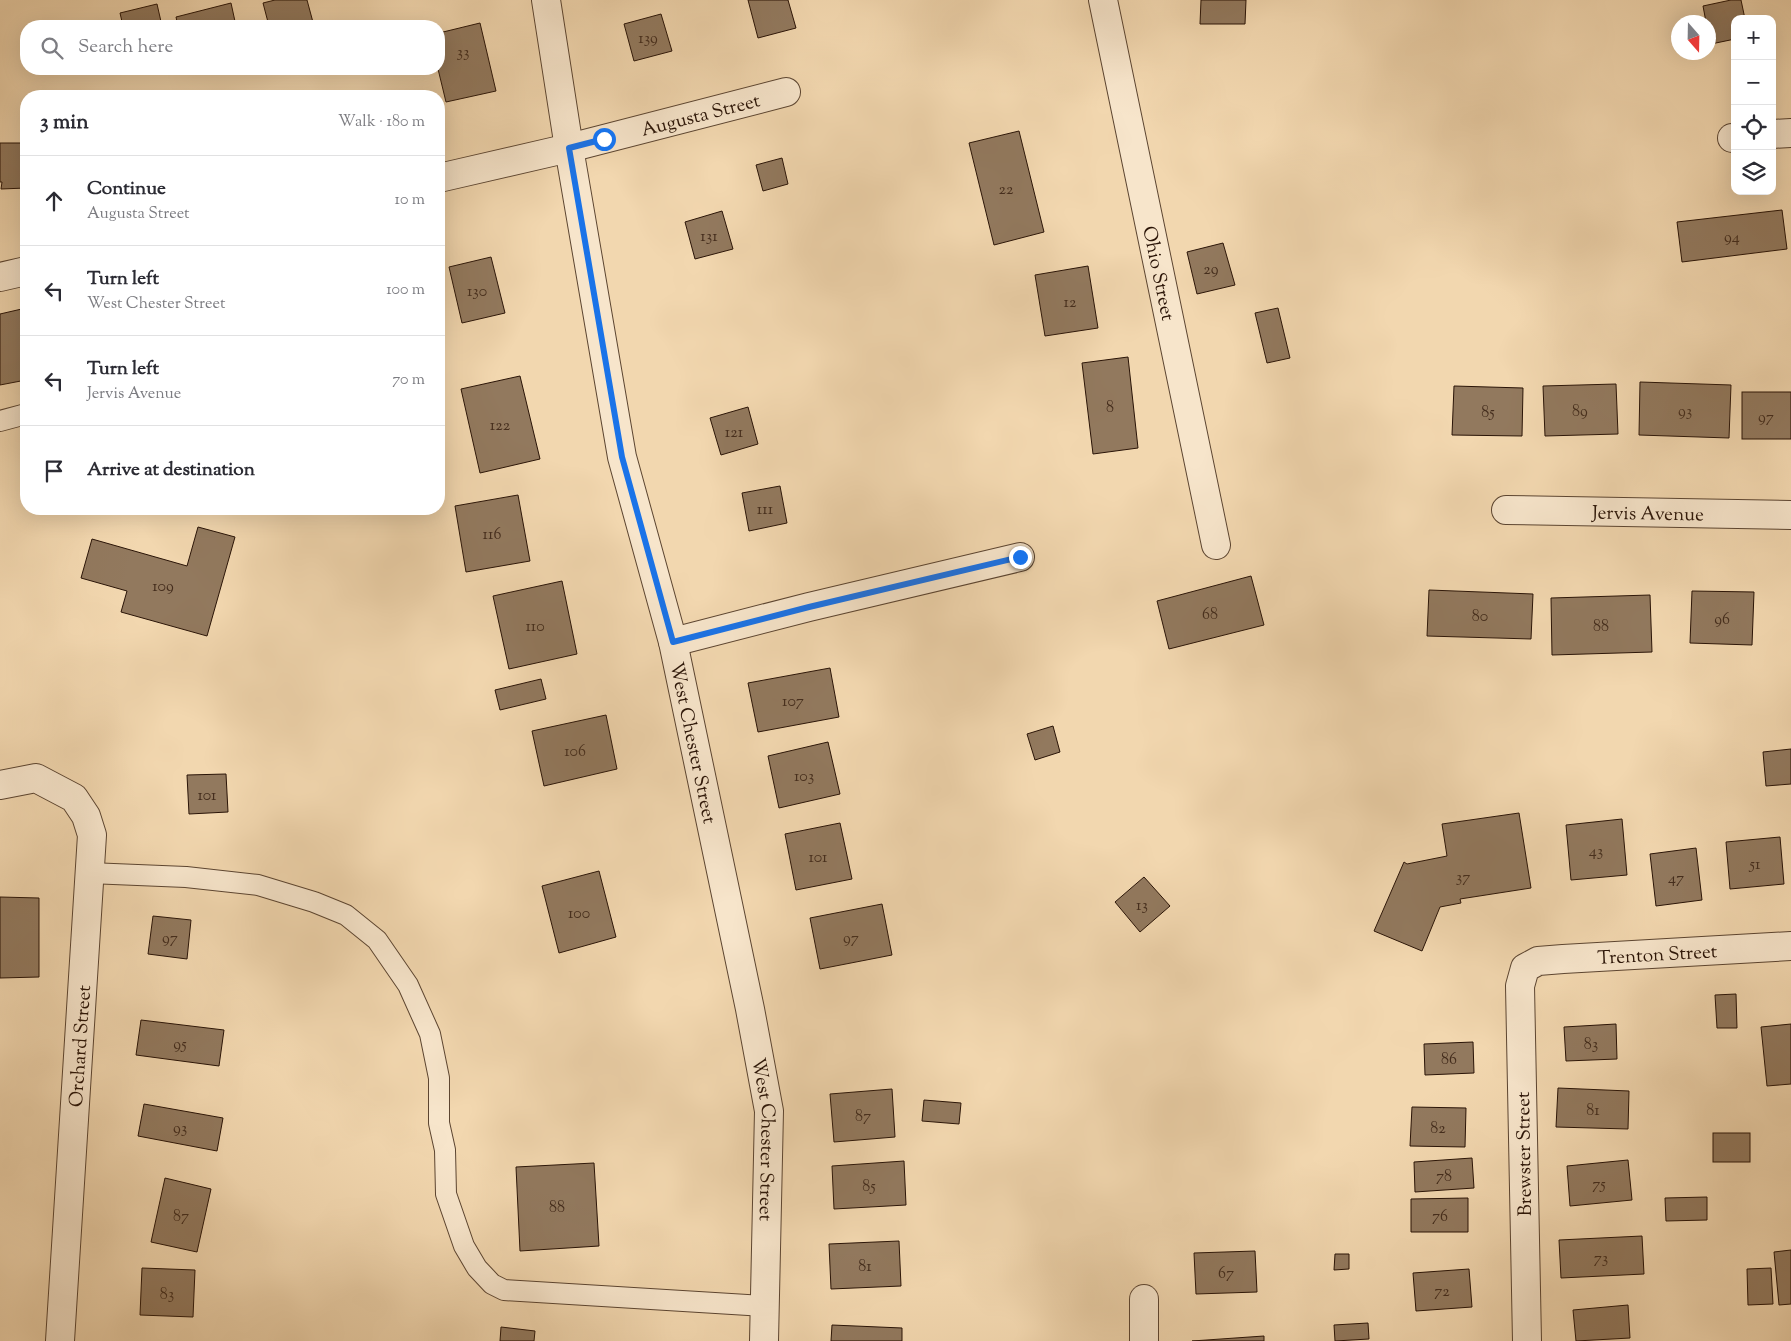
<!DOCTYPE html>
<meta charset="utf-8">
<style>
body{margin:0;font-family:"Sorts Mill Goudy",serif;background:#f2f2f3;color:#2b2b33}
.controls{position:absolute;right:15px;top:15px;display:grid;overflow:hidden;border-radius:10px;box-shadow:0 5px 20px #0002}
.controls button{width:45px;height:45px;display:grid;place-items:center;padding:0;border:0;border-bottom:1px solid #e1e1e2;background:#fff;color:#2b2b33;font:25px sans-serif}
.compass{position:absolute;left:1671px;top:15px;width:45px;height:45px;border-radius:50%;background:#fff;box-shadow:0 5px 20px #0002;rotate:160deg}
.stop{position:absolute;width:15px;height:15px;margin:-11px;border:4px solid #1a73e8;border-radius:50%;background:#fff}
.stop.end{background:#1a73e8;border-color:#fff;box-shadow:0 1px 5px #0008}
.list{margin:0;padding:0;list-style:none}
h2{display:flex;justify-content:space-between;align-items:center;height:65px;margin:0;padding:0 20px;font-size:21px}
h2 small{font-size:16px;font-weight:400;color:#7c7c81}
.list li{display:grid;grid-template-columns:32px 1fr auto;gap:15px;align-items:center;box-sizing:border-box;height:90px;padding:0 20px;border-top:1px solid #e1e1e2}
.list b{display:block;font-size:19px;white-space:nowrap}
.list p{margin:0;font-size:16px;white-space:nowrap;color:#7c7c81}
.list em{font-size:16px;font-style:normal;color:#7c7c81}
.icon{flex:none;width:28px;height:28px;fill:none;stroke:currentColor;stroke-width:2;stroke-linecap:round;stroke-linejoin:round}
.map{position:relative;flex:none;width:1791px;height:1341px;overflow:hidden}
.search{position:absolute;background:#fff;box-shadow:0 5px 20px #0002;left:20px;top:20px;width:425px;height:55px;display:flex;align-items:center;gap:12px;box-sizing:border-box;padding:0 18px;border-radius:20px;color:#7c7c81;font-size:19px}
.panel{position:absolute;background:#fff;box-shadow:0 5px 20px #0002;left:20px;top:90px;width:425px;height:425px;border-radius:20px}
.map>svg:first-child{display:block}
.building{fill:#92795e;stroke:#2a1407}
.lines{fill:none;stroke-linecap:round;stroke-linejoin:round}
.service-casing{stroke:#5c4531;stroke-width:22}
.minor-casing{stroke:#5c4531;stroke-width:30}
.service{stroke:#f7e5cb;stroke-width:20}
.minor{stroke:#f7e5cb;stroke-width:28}
.route{stroke:#1a73e8;stroke-width:6}
.labels{text-anchor:middle;stroke-width:4.5;stroke-linejoin:round;paint-order:stroke}
.number-label{font-size:16px;fill:#442d1d}
.street-label{font-size:19px;fill:#2a1407;stroke:#f7e5cb}
</style>
<div class="map">
<svg width="1791" height="1341" viewBox="0 0 1791 1341">
<rect width="100%" height="100%" fill="#f2d7af"/>
<filter id="stains"><feTurbulence type="fractalNoise" baseFrequency=".004" numOctaves="4"/><feColorMatrix values="0 0 0 0 .2 0 0 0 0 .09 0 0 0 0 .02 0 0 0 .5 -.17"/></filter>
<radialGradient id="worn" r=".72"><stop offset=".6" stop-color="#630" stop-opacity="0"/><stop offset="1" stop-color="#630" stop-opacity=".3"/></radialGradient>
<!-- building -->
<g class="building">
<path d="M275,0H307L314,26H269L263,3Z"/>
<path d="M748,0H788L796,28L758,38Z"/>
<path d="M1201,0H1246L1245,24H1200Z"/>
<path d="M1731,0H1741L1745,19H1735V39L1711,44L1708,22H1706L1703,6Z"/>
<path d="M231,3L236,26H178L176,17Z"/>
<path d="M157,4L162,26H123L120,13Z"/>
<path d="M661,14L672,51L634,61L624,24Z"/>
<path d="M480,23L496,91L446,102L438,69L439,33Z"/>
<path d="M1019,131L1044,232L994,245L969,143Z"/>
<path d="M0,143H26V188L1,189L2,182H0Z"/>
<path d="M782,158L788,184L763,191L756,165Z"/>
<path d="M1782,210L1787,249L1682,262L1677,222Z"/>
<path d="M722,211L733,249L695,259L685,222Z"/>
<path d="M1223,243L1235,285L1197,294L1187,252Z"/>
<path d="M491,257L505,313L462,323L449,267Z"/>
<path d="M1088,266L1098,328L1045,336L1035,275Z"/>
<path d="M26,308V380L0,385V314Z"/>
<path d="M1278,308L1290,358L1267,363L1255,313Z"/>
<path d="M1128,357L1138,448L1093,454L1082,363Z"/>
<path d="M520,376L540,459L480,473L461,389Z"/>
<path d="M1640,382L1731,385L1729,438L1639,435Z"/>
<path d="M1616,384L1618,434L1545,436L1543,386Z"/>
<path d="M1454,386L1523,388L1522,436L1452,435Z"/>
<rect x="1742" y="392" width="49" height="47"/>
<path d="M748,407L758,444L721,455L710,418Z"/>
<path d="M780,486L787,523L749,531L742,493Z"/>
<path d="M518,495L530,561L466,572L455,506Z"/>
<path d="M198,527L235,537L207,636L121,612L127,591L81,578L92,539L187,566Z"/>
<path d="M1251,576L1264,625L1169,649L1157,601Z"/>
<path d="M562,581L577,654L509,669L493,596Z"/>
<path d="M1429,590L1533,594L1531,639L1427,636Z"/>
<path d="M1692,591L1754,592L1752,645L1690,643Z"/>
<path d="M1650,595L1652,652L1552,655L1551,598Z"/>
<path d="M830,668L839,717L758,732L748,683Z"/>
<path d="M541,679L546,699L500,710L495,690Z"/>
<path d="M606,715L617,769L544,786L532,731Z"/>
<path d="M1053,726L1060,752L1035,760L1027,734Z"/>
<path d="M828,742L840,794L779,808L768,756Z"/>
<path d="M1791,749V784L1766,786L1763,752Z"/>
<path d="M226,774L228,812L189,814L187,775Z"/>
<path d="M1519,813L1531,888L1460,899L1461,903L1440,907L1422,951L1374,931L1404,862L1407,864L1447,856L1442,824Z"/>
<path d="M1622,819L1627,875L1571,880L1566,825Z"/>
<path d="M840,823L852,879L796,890L785,834Z"/>
<path d="M1780,837L1784,884L1730,889L1726,842Z"/>
<path d="M1696,848L1702,900L1656,906L1650,854Z"/>
<path d="M599,871L616,937L559,953L542,886Z"/>
<path d="M1144,877L1170,906L1140,932L1115,902Z"/>
<path d="M0,897L39,898V977L0,978Z"/>
<path d="M882,904L892,955L820,969L810,918Z"/>
<path d="M153,916L191,920L187,959L148,954Z"/>
<path d="M1736,994L1737,1028H1717L1715,995Z"/>
<path d="M141,1020L224,1030L219,1066L136,1055Z"/>
<path d="M1616,1024L1617,1059L1566,1061L1564,1027Z"/>
<path d="M1791,1024V1084L1767,1086L1761,1027Z"/>
<path d="M1473,1042L1474,1073L1425,1075L1424,1044Z"/>
<path d="M1558,1088L1629,1091L1628,1129L1556,1127Z"/>
<path d="M892,1089L895,1137L834,1142L830,1094Z"/>
<path d="M924,1100L961,1103L959,1124L922,1121Z"/>
<path d="M144,1104L223,1118L217,1151L138,1136Z"/>
<path d="M1412,1107L1466,1108L1465,1147L1410,1146Z"/>
<rect x="1713" y="1133" width="37" height="29"/>
<path d="M1472,1158L1474,1188L1415,1192L1414,1162Z"/>
<path d="M1628,1160L1632,1200L1570,1206L1567,1166Z"/>
<path d="M904,1161L906,1205L834,1209L832,1166Z"/>
<path d="M594,1163L599,1246L520,1251L516,1167Z"/>
<path d="M165,1178L211,1189L197,1252L151,1242Z"/>
<path d="M1707,1197V1220L1666,1221L1665,1198Z"/>
<path d="M1468,1198V1232H1411V1199Z"/>
<path d="M1642,1236L1644,1274L1561,1278L1559,1240Z"/>
<path d="M899,1241L901,1286L831,1289L829,1244Z"/>
<path d="M1791,1250V1304L1779,1305L1774,1252Z"/>
<path d="M1255,1251L1257,1292L1196,1294L1194,1253Z"/>
<path d="M1335,1254H1349V1269L1334,1270Z"/>
<path d="M142,1268L195,1270L193,1317L140,1315Z"/>
<path d="M1771,1268L1773,1304L1748,1305L1747,1269Z"/>
<path d="M1469,1269L1472,1307L1416,1311L1413,1273Z"/>
<path d="M1628,1305L1630,1338L1576,1341L1573,1310Z"/>
<path d="M1368,1323L1369,1339L1335,1341L1334,1325Z"/>
<path d="M832,1325L902,1328V1341H831Z"/>
<path d="M501,1327L535,1331L534,1341H500Z"/>
<path d="M1264,1336V1341H1192Z"/>
</g>
<g class="lines">
<defs>
<g id="service">
<path d="M0,421L26,414"/>
<path d="M89,873L186,877L258,885L314,902L346,915L377,940L408,985L430,1034L439,1078V1123L445,1150L446,1194L464,1246L477,1268L492,1284L504,1290L765,1306"/>
</g>
<g id="minor">
<path id="s1" d="M546,0L569,148L622,457L673,642L750,1009L769,1111L764,1341"/>
<path id="s2" d="M1103,0L1216,545"/>
<path d="M1772,134L1791,133"/>
<path d="M1732,138H1735"/>
<path id="s3" d="M439,178L569,148L786,92"/>
<path d="M0,277L26,271"/>
<path id="s4" d="M1506,510L1791,515"/>
<path d="M673,642L809,607L1020,557"/>
<path d="M0,785L36,778L74,798L86,816L92,835L60,1341"/>
<path d="M1144,1299V1341"/>
<path id="s5" d="M1527,1341L1520,986L1525,968L1538,961L1563,959L1791,946"/>
</g>
</defs>
<!-- service casing -->
<use href="#service" class="service-casing"/>
<!-- minor casing -->
<use href="#minor" class="minor-casing"/>
<!-- service -->
<use href="#service" class="service"/>
<!-- minor -->
<use href="#minor" class="minor"/>
</g>
<g class="lines">
<!-- route -->
<path class="route" d="M604,139L569,148L622,457L673,642L809,607L1020,557"/>
</g>
<g class="labels">
<!-- number labels -->
<g class="number-label">
<text x="648" y="43">139</text>
<text x="463" y="57">33</text>
<text x="1006" y="194">22</text>
<text x="709" y="241">131</text>
<text x="1732" y="242">94</text>
<text x="1211" y="274">29</text>
<text x="477" y="296">130</text>
<text x="1070" y="307">12</text>
<text x="1110" y="412">8</text>
<text x="1580" y="416">89</text>
<text x="1685" y="416">93</text>
<text x="1488" y="417">85</text>
<text x="1766" y="422">97</text>
<text x="500" y="430">122</text>
<text x="734" y="437">121</text>
<text x="765" y="514">111</text>
<text x="492" y="539">116</text>
<text x="163" y="591">109</text>
<text x="1210" y="619">68</text>
<text x="1480" y="621">80</text>
<text x="1722" y="624">96</text>
<text x="535" y="631">110</text>
<text x="1601" y="631">88</text>
<text x="793" y="706">107</text>
<text x="575" y="756">106</text>
<text x="804" y="781">103</text>
<text x="207" y="800">101</text>
<text x="1596" y="856">43</text>
<text x="818" y="862">101</text>
<text x="1755" y="869">51</text>
<text x="1463" y="882">37</text>
<text x="1676" y="883">47</text>
<text x="1142" y="910">13</text>
<text x="579" y="918">100</text>
<text x="170" y="943">97</text>
<text x="851" y="943">97</text>
<text x="180" y="1049">95</text>
<text x="1591" y="1049">83</text>
<text x="1449" y="1064">86</text>
<text x="1593" y="1115">81</text>
<text x="863" y="1121">87</text>
<text x="180" y="1133">93</text>
<text x="1438" y="1133">82</text>
<text x="1444" y="1181">78</text>
<text x="1599" y="1189">75</text>
<text x="869" y="1191">85</text>
<text x="557" y="1212">88</text>
<text x="181" y="1221">87</text>
<text x="1440" y="1221">76</text>
<text x="1601" y="1263">73</text>
<text x="865" y="1271">81</text>
<text x="1226" y="1278">67</text>
<text x="1442" y="1296">72</text>
<text x="167" y="1299">83</text>
</g>
<!-- street labels -->
<g class="street-label">
<text dy="7" stroke="none"><textPath href="#s3" startOffset="269">Augusta Street</textPath></text>
<text dy="7" stroke="none"><textPath href="#s2" startOffset="279">Ohio Street</textPath></text>
<text dy="7" stroke="none"><textPath href="#s4" startOffset="142">Jervis Avenue</textPath></text>
<text dy="7" stroke="none"><textPath href="#s1" startOffset="758">West Chester Street</textPath></text>
<text dy="7" stroke="none"><textPath href="#s5" startOffset="508">Trenton Street</textPath></text>
<text transform="translate(79 1046) rotate(-86)" y="7">Orchard Street</text>
<text dy="7" stroke="none"><textPath href="#s1" startOffset="1162">West Chester Street</textPath></text>
<text transform="translate(1523 1154) rotate(-91)" y="7">Brewster Street</text>
</g>
</g>
<rect width="100%" height="100%" filter="url(#stains)"/>
<rect width="100%" height="100%" fill="url(#worn)"/>
</svg>
<div class="controls">
<button>+</button>
<button>−</button>
<button><svg class="icon" aria-label="locate" viewBox="0 0 24 24"><circle cx="12" cy="12" r="6"/><path d="M12 2v4M12 18v4M2 12h4M18 12h4"/></svg></button>
<button><svg class="icon" aria-label="layers" viewBox="0 0 24 24"><path d="M12 4l9 5-9 5-9-5zM3 14l9 5 9-5"/></svg></button>
</div>
<svg class="compass" viewBox="-18 -18 36 36"><path d="M0-13l5 13h-10z" fill="#e53935"/><path d="M0 13l5-13h-10z" fill="#7c7c81"/></svg>
<div class="stop" style="left:604px;top:139px"></div>
<div class="stop end" style="left:1020px;top:557px"></div>
<div class="search"><svg class="icon" aria-label="search" viewBox="0 0 24 24"><circle cx="10" cy="10" r="6"/><path d="M15 15l6 6"/></svg>Search here</div>
<section class="panel">
<h2>3 min<small>Walk · 180 m</small></h2>
<ul class="list">
<li><svg class="icon" aria-label="ahead" viewBox="0 0 24 24"><path d="M12 20V5M6 11l6-6 6 6"/></svg><div><b>Continue</b><p>Augusta Street</p></div><em>10 m</em></li>
<li><svg class="icon" aria-label="left" viewBox="0 0 24 24"><path d="M17 20v-9H6M10 6l-5 5 5 5"/></svg><div><b>Turn left</b><p>West Chester Street</p></div><em>100 m</em></li>
<li><svg class="icon" aria-label="left" viewBox="0 0 24 24"><path d="M17 20v-9H6M10 6l-5 5 5 5"/></svg><div><b>Turn left</b><p>Jervis Avenue</p></div><em>70 m</em></li>
<li><svg class="icon" aria-label="arrive" viewBox="0 0 24 24"><path d="M6 21V4h12l-3 4 3 4H6"/></svg><div><b>Arrive at destination</b></div></li>
</ul>
</section>
</div>
